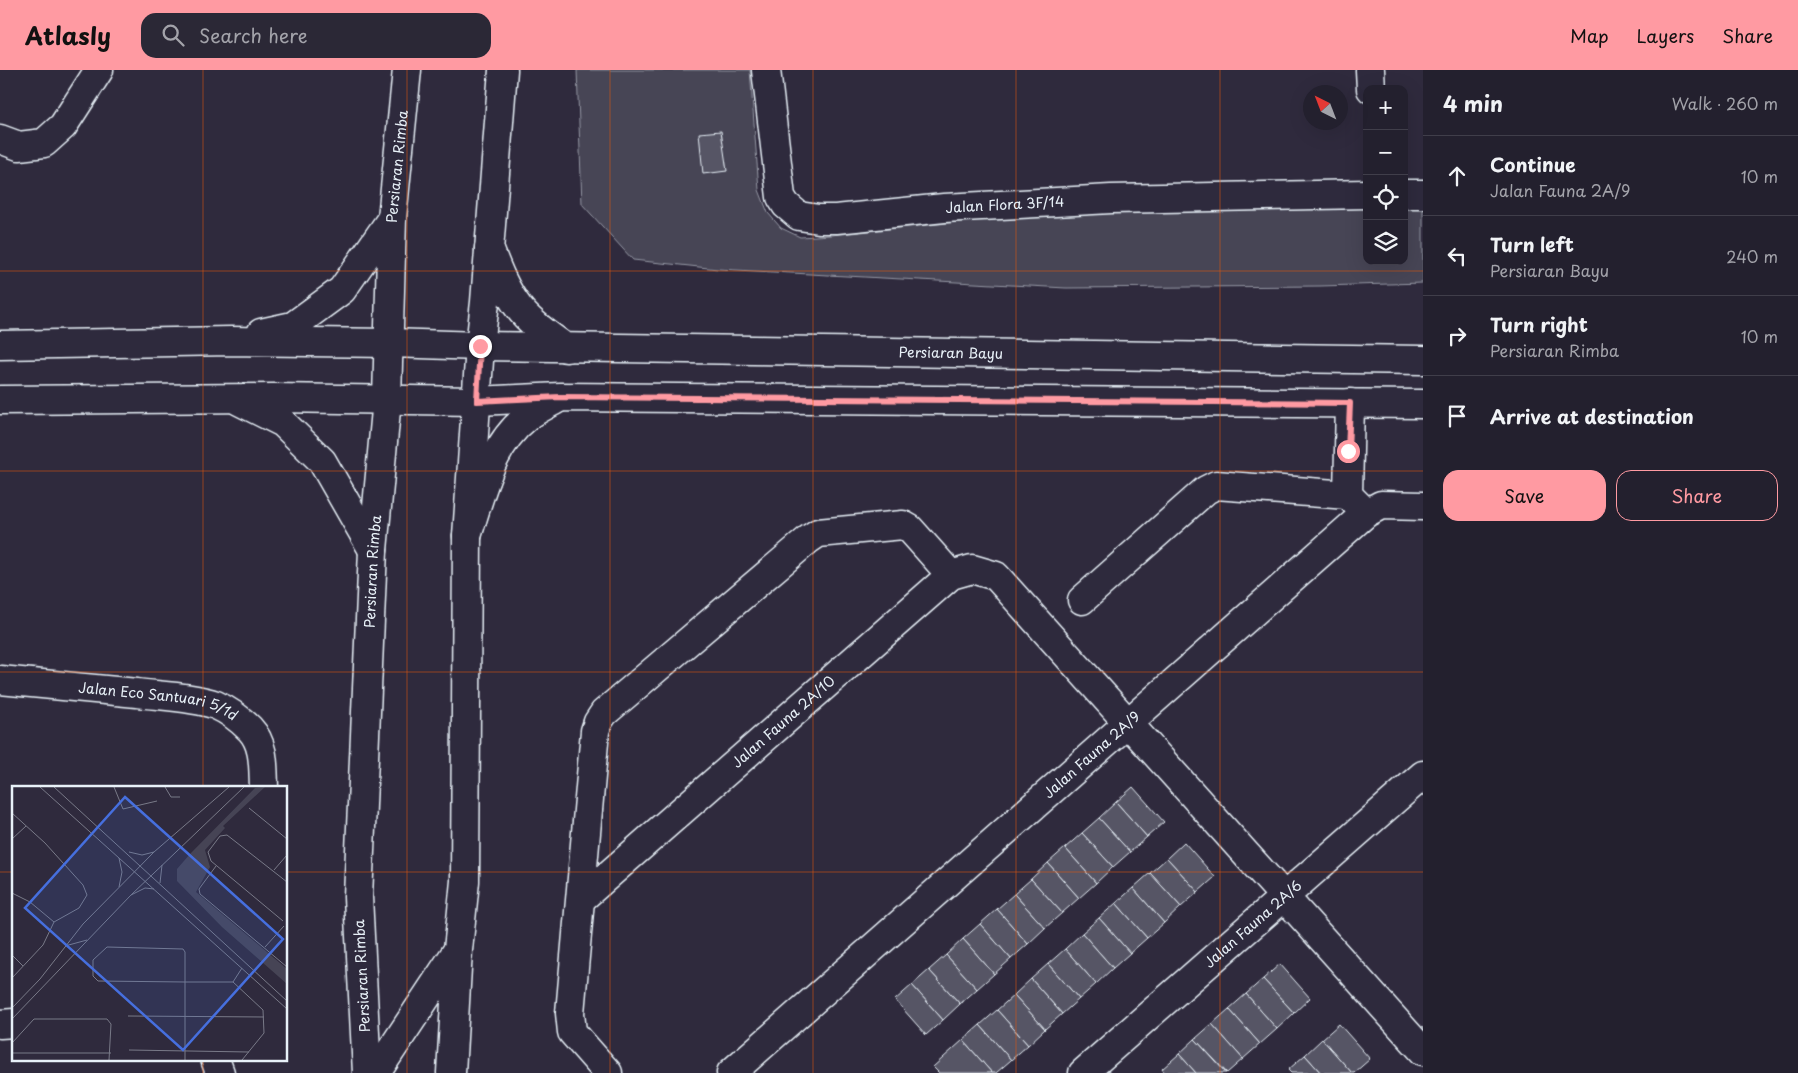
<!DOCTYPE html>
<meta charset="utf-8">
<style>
body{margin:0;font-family:"Playpen Sans",sans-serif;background:#2b2836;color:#f1f3f6}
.controls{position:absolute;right:15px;top:15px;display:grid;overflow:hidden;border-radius:10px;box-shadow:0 5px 20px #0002}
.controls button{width:45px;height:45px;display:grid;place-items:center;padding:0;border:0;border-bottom:1px solid #403e4a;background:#23202e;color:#f1f3f6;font:25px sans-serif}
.compass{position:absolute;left:1303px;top:15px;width:45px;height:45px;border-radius:50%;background:#23202e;box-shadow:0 5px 20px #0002;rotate:318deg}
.stop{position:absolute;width:15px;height:15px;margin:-11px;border:4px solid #ff9aa2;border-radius:50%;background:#fff}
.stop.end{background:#ff9aa2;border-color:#fff;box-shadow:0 1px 5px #0008}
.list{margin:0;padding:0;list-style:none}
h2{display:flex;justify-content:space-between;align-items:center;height:65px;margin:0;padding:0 20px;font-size:21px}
h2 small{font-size:16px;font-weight:400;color:#a3a3aa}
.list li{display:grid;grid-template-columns:32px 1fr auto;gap:15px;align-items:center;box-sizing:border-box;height:80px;padding:0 20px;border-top:1px solid #403e4a}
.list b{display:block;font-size:19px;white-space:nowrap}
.list p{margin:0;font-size:16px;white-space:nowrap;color:#a3a3aa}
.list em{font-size:16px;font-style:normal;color:#a3a3aa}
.actions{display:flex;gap:10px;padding:15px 20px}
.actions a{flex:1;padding:11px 0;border:1px solid #ff9aa2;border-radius:15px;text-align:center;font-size:18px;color:#ff9aa2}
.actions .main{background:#ff9aa2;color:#111}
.icon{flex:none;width:28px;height:28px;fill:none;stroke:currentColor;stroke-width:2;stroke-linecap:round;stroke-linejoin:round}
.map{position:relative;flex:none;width:1423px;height:1003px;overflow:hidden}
header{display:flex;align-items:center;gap:30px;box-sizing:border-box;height:70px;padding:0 25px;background:#ff9aa2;color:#111}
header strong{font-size:24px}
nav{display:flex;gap:28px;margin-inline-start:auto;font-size:18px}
.search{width:350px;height:45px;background:#2b2836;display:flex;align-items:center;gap:12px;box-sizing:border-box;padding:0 18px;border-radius:15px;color:#a3a3aa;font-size:19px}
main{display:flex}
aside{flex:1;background:#23202e}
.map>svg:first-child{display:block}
.green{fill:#464455;stroke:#979aa6}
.building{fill:#575565;stroke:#e8f1f8}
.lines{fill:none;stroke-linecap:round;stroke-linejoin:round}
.minor-casing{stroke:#e8f1f8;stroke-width:31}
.major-casing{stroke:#e8f1f8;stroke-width:31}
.minor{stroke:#2f2a3d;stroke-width:28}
.major{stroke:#2f2a3d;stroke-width:28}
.route{stroke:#ff9aa2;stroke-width:6}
.grid{fill:none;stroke:#e8590c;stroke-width:1;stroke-opacity:0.55}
.labels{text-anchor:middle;stroke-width:4;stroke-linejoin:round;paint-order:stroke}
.street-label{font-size:14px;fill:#e8f1f8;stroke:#2f2a3d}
.inset-road{fill:none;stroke:#797a88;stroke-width:1}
.view{fill:#466fde;fill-opacity:0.15;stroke:#466fde;stroke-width:2.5}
.inset-edge{fill:none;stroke:#e8f1f8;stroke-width:2.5}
</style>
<header>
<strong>Atlasly</strong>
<div class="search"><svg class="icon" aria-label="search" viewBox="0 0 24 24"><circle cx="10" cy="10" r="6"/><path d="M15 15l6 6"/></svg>Search here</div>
<nav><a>Map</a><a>Layers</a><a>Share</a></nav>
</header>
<main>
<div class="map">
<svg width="1423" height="1003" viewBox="0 0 1423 1003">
<rect width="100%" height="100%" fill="#2f2a3d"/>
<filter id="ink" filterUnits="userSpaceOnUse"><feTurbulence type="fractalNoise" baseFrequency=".02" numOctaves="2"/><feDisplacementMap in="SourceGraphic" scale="10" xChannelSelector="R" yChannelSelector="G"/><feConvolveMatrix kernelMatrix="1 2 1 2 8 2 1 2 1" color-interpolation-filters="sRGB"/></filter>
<g filter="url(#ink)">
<!-- green -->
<path class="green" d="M577,0H750L759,120L768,143L781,158L800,167L831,165L997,148L1269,136H1367V191H1404V136H1423V213L1320,216L1066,218L718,199L633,190L582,134Z"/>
<!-- building -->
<g class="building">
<path d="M721,61L727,101L703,104L699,63Z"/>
<path d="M1133,717L1164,752L1147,767L1116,732Z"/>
<path d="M1116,732L1147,767L1130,782L1099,748Z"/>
<path d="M1099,748L1130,782L1113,797L1082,763Z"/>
<path d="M1082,763L1113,797L1096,813L1065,778Z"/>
<path d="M1184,772L1215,807L1198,822L1167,788Z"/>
<path d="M1065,778L1096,813L1079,828L1048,793Z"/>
<path d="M1167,788L1198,822L1181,837L1150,803Z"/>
<path d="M1048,793L1079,828L1062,843L1031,809Z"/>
<path d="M1150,803L1181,837L1164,853L1133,818Z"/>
<path d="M1031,809L1062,843L1045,858L1014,824Z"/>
<path d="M1133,818L1164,853L1147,868L1116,833Z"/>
<path d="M1014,824L1045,858L1028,874L997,839Z"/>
<path d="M1116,833L1147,868L1130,883L1099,848Z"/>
<path d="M997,839L1028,874L1011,889L980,854Z"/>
<path d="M1099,848L1130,883L1113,898L1082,863Z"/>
<path d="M980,854L1011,889L994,904L963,869Z"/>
<path d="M1082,863L1113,898L1096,914L1065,879Z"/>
<path d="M963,869L994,904L977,919L946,885Z"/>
<path d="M1065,879L1096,914L1079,929L1048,894Z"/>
<path d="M946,885L977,919L960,934L929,900Z"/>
<path d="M1048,894L1079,929L1062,944L1031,909Z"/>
<path d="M1280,894L1310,928L1294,943L1263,909Z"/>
<path d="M929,900L960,934L943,950L912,915Z"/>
<path d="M1031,909L1062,944L1045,959L1014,925Z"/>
<path d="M1263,909L1294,943L1277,959L1246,924Z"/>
<path d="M912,915L943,950L926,965L895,930Z"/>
<path d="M1246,924L1277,959L1260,974L1229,939Z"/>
<path d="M1014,925L1045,959L1028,975L997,940Z"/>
<path d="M1229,939L1260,974L1243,989L1212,954Z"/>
<path d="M997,940L1028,975L1011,990L980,955Z"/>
<path d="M1212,954L1243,989L1227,1003L1195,969Z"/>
<path d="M1339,954L1370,989L1354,1003H1352L1322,969Z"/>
<path d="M980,955L1011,990L996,1003H992L963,970Z"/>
<path d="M1195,969L1226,1003H1196L1179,984Z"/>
<path d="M1322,969L1352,1003H1321L1305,985Z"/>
<path d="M963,970L992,1003H939L933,997Z"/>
<path d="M1179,984L1196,1003H1165L1162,999Z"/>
<path d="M1305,985L1321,1003H1291L1288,1000Z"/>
</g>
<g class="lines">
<defs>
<g id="minor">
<path id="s1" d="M766,0L781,127L786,135L799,146L819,149H836L944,138L1111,129L1367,124"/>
<path d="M1370,0L1371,19"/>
<path d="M0,69L19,76L44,73L63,56L99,0"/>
<path d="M1404,124H1423"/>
<path d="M1350,333L1348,425L1361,438"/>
<path d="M1082,530L1206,420L1216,415L1348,425"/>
<path id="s2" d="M0,610C46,614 91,619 137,623C160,626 194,627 216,635C227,640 241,650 250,659C265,675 263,697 264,717"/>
<path id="s3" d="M581,829L951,505L972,499L996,506L1423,981"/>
<path d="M0,954L14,953"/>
<path d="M215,989L220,1003"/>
<path id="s4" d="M367,1003L358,827L373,480L387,329L392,148L407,0"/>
<path d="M376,1003L457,881"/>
<path d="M451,1003L458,880L465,811L467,466L480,276L485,232L503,0"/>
<path d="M608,1003L572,962L570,943L595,661L598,652L604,643L809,469L818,463L903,455L910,459L951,505"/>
<path id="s5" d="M731,1003L1366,443L1381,435L1423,436"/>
<path id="s6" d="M1083,1003L1423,705"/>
</g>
<g id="major">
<path d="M489,178C497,199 505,220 519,238C531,254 550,266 566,278"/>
<path d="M261,263L293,256L342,220L392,148"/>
<path id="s7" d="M0,275L231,271L390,273L480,276L1423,290"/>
<path d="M0,330L274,328L477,331L560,327L1423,334"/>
<path d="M239,331L283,353L322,391L373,480"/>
<path d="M467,466C481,424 490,376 527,347C535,340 547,335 557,329"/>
</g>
</defs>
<!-- minor casing -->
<use href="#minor" class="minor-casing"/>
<!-- major casing -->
<use href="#major" class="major-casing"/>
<!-- minor -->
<use href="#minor" class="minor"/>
<!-- major -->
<use href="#major" class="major"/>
</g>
</g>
<g class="lines" filter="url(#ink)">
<!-- route -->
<path class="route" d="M480,276L477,331L560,327L1350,333L1348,381"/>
</g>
<!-- grid -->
<path class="grid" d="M203,0V717M407,0V1003M610,0V1003M813,0V1003M1016,0V1003M1220,0V1003M0,201H1423M0,401H1423M0,602H1423M0,802H14M286,802H1423M203,989V1003"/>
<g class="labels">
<!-- street labels -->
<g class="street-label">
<text dy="5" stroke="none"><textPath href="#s4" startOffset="908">Persiaran Rimba</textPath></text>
<text dy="5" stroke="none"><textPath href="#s1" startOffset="361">Jalan Flora 3F/14</textPath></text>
<text dy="5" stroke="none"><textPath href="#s7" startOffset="951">Persiaran Bayu</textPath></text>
<text dy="5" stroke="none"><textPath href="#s4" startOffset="502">Persiaran Rimba</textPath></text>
<text dy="5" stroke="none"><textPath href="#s2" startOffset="160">Jalan Eco Santuari 5/1d</textPath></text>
<text dy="5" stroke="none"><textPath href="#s3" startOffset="269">Jalan Fauna 2A/10</textPath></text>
<text dy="5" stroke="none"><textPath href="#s5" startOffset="481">Jalan Fauna 2A/9</textPath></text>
<text dy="5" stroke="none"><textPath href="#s6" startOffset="226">Jalan Fauna 2A/6</textPath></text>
<text transform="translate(362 906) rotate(-93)" y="5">Persiaran Rimba</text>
</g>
</g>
<!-- overview -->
<g transform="translate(12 716)">
<rect width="275" height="275" fill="#2f2a3d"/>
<path d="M253,1L211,40L213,42L193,64L198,81L184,106L275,183V198L210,141L165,95V83L178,68L243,2Z" fill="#464455"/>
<path class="inset-road" d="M28,1L275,223M42,1L275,215M102,1L111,23L145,15M153,1L159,11H168M237,22L275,53M0,27L33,57L71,99L75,109L67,122L42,136L31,159L0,192M0,53L14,40M117,66L130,69L142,66M204,80L187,103L188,108L275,181M262,84L275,69M148,97L150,79M107,101L110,86L107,72M0,107L18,116L42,136M119,109L133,102L142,103M271,135L199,75L196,66L208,50L215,49L275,96M53,160L75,154M253,161L272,140M0,169L11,180M221,196L251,224L252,247L230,274M221,196L230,182M0,222L28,193L71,138L142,66L217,1M116,230L252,231M0,233L119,109L232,1M0,257L22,233H95L99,238L97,274M117,264L237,266M0,267H99M173,274V166L171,163L95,161L81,174V190L86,195L173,196H221"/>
<path class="view" d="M113,11L271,153L171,264L13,122Z"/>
<rect width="275" height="275" class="inset-edge"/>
</g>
</svg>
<div class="controls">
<button>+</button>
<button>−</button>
<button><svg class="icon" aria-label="locate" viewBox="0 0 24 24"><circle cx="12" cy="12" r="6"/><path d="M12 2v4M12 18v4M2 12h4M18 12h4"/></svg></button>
<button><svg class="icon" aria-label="layers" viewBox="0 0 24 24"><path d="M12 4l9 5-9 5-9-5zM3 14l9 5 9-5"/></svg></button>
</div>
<svg class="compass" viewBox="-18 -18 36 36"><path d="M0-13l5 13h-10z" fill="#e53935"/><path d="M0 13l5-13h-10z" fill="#a3a3aa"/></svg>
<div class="stop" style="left:1348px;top:381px"></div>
<div class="stop end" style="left:480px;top:276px"></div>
</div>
<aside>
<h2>4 min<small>Walk · 260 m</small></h2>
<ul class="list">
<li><svg class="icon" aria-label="ahead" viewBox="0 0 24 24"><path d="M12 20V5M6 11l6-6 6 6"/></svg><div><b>Continue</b><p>Jalan Fauna 2A/9</p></div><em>10 m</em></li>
<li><svg class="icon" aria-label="left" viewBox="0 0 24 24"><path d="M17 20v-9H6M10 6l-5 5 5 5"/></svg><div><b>Turn left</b><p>Persiaran Bayu</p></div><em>240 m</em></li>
<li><svg class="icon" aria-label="right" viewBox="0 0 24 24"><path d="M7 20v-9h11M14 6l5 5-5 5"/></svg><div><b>Turn right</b><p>Persiaran Rimba</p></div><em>10 m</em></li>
<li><svg class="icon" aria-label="arrive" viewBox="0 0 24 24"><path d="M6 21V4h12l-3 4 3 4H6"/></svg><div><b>Arrive at destination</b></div></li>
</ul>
<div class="actions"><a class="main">Save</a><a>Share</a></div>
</aside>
</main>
